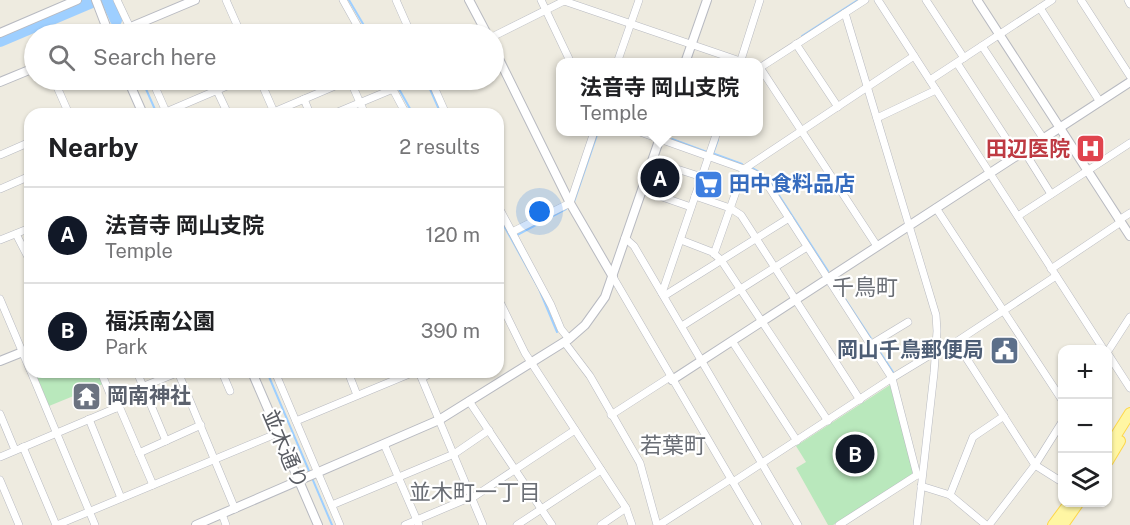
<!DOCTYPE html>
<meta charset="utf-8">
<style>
body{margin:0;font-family:"Public Sans","Noto Sans JP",sans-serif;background:#f6f6f6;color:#202124}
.controls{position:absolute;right:18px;bottom:18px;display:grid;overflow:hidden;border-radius:12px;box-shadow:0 2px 4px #0004}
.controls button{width:54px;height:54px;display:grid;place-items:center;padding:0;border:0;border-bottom:2px solid #e0e0e0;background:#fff;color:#202124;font:30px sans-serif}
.you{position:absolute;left:540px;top:212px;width:21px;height:21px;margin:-15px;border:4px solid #fff;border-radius:50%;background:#1a73e8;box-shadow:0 0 0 9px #1a73e833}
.badge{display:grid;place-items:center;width:39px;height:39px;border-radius:50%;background:#111827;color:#fff;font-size:20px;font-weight:700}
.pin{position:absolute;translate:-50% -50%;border:3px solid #fff;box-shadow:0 2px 6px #0006}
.popup{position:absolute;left:556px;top:58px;width:207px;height:78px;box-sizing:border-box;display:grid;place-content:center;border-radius:12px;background:#fff;filter:drop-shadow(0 2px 4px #0005);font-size:20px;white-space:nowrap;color:#757577}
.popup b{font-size:22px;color:#202124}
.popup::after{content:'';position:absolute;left:50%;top:100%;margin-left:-12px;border:12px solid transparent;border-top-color:#fff}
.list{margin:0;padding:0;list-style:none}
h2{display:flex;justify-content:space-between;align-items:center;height:78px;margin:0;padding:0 24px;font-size:26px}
h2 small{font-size:20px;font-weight:400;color:#757577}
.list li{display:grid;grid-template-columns:39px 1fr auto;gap:18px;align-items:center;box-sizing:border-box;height:96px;padding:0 24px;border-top:2px solid #e0e0e0}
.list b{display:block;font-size:22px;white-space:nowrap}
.list p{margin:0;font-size:20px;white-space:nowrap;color:#757577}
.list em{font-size:20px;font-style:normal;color:#757577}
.icon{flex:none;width:33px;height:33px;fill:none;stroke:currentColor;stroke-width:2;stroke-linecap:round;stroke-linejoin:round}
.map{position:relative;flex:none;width:1130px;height:525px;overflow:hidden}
.search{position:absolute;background:#fff;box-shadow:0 2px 4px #0004;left:24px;top:24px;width:480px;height:66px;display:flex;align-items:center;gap:15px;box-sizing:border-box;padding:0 21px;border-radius:33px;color:#757577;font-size:22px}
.panel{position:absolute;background:#fff;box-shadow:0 2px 4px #0004;left:24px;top:108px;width:480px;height:270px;border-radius:18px}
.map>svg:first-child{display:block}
.green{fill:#b9e8bc}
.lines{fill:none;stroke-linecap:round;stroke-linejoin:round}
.stream{stroke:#9ecfff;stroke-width:2}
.river{stroke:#9ecfff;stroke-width:12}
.minor-casing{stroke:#b8bac1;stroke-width:8}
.tertiary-casing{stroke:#b8bac1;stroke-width:10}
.primary-casing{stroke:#fed749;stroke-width:12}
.minor{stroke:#fff;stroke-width:7}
.tertiary{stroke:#fff;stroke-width:8}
.primary{stroke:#fff6a3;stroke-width:10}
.labels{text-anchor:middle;stroke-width:4.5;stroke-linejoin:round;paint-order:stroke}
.health-label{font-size:21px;font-weight:bold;fill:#be3a42;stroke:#fff;text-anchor:end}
.shop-label{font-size:21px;font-weight:bold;fill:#366cbe;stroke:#fff;text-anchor:start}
.service-label{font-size:21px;font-weight:bold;fill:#4e5e75;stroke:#fff;text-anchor:end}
.worship-label{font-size:21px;font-weight:bold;fill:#5b616d;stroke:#fff;text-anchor:start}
.street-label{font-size:21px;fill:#595c63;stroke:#fff}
.neighbourhood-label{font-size:22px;fill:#6a6e75;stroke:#fff}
</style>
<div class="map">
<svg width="1130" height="525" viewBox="0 0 1130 525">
<rect width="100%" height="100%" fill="#eeebe0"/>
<!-- green -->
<g class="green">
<path d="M35,372H98L103,384L49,406Z"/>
<path d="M890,385L913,472L912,475L833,525H828L796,468L806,462L796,446Z"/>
</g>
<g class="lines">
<!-- stream -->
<g class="stream">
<path d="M349,0L369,34"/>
<path d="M116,20L119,28"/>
<path d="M405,29L407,34"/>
<path d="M802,36L858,0"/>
<path d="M744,58L755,63"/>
<path d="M142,80L157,114"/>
<path d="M394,80L413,114"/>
<path d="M426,80L441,114"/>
<path d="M672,139L707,152"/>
<path d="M712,153L742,164"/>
<path d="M713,154L718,140"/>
<path d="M751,167L764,175L771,183L828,271"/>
<path d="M574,202L598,132"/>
<path d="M498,215L539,289L557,332"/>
<path d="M517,235L566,209"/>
<path d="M834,282L893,372"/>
<path d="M267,372L332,525"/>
</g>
<!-- river -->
<g class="river">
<path d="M107,0L116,20"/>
<path d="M0,41L92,2"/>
</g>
<defs>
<g id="minor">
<path d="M117,0L133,34"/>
<path d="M226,0L241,34"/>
<path d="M343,0L362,34"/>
<path d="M396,0L411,34"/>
<path d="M541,0L571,63"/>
<path d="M878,0L1104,350"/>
<path d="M926,0L964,58"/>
<path d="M1081,0L1130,76"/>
<path d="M1128,0L1130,4"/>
<path d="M1040,8L1100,102"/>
<path d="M845,13L936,315L937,331L934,373L917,525"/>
<path d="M345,34L359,28"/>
<path d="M494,36L564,1L746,63"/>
<path d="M796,44L838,107"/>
<path d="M982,46L1043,138"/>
<path d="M617,63L639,0"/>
<path d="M740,63L760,0"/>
<path d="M957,63L1017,155"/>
<path d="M759,66L877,246"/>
<path d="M761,67L865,0"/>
<path d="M54,80L69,114"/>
<path d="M152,80L167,114"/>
<path d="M212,80L228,114"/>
<path d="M260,80L274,112"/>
<path d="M350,80L365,114"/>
<path d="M388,80L406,114"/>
<path d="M431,80L446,114"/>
<path d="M930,80L1052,0"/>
<path d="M304,99L310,114"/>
<path d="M166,112L241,80"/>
<path d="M269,114L349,80"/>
<path d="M333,114L393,89"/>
<path d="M394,114L404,110"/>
<path d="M877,118L936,90"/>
<path d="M640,132L744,169L757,175L767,184L892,378L917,475"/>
<path d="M1024,151L1051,194"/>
<path d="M0,155L30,142"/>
<path d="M652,161L702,177"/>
<path d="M0,189L30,176"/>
<path d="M642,190L691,207"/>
<path d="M695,196L730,208L741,215L860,400"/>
<path d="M498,206L551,305L561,329L569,339"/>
<path d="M936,208L1062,400"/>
<path d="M1018,216L1130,143"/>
<path d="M1119,220L1130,213"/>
<path d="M512,232L570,203L594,132"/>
<path d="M16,234L30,261"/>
<path d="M625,238L634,246L798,525"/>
<path d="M0,240L30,228"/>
<path d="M681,240L712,252L721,260L828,421"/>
<path d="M714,254L744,169L914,56"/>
<path d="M1051,269L1121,222"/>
<path d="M613,277L758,525"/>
<path d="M662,293L717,132"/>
<path d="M664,296L789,218"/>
<path d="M498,298L525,353L626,508L632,525"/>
<path d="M0,299L30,370"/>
<path d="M682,326L807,247"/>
<path d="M732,341L797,441"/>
<path d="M956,342L1035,465L1062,482"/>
<path d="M565,343L590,376L640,463L657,525"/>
<path d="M870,345L908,322"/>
<path d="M1108,351L1130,317"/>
<path d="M1108,354L1130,388"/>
<path d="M31,372L95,525"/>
<path d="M101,372L112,399"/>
<path d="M137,372L166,441"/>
<path d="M178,372L235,509"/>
<path d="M222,372L230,391"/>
<path d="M275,372L340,525"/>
<path d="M348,372L357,395"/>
<path d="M419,372L483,525"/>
<path d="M422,378L433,372"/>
<path d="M469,401L552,525"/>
<path d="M116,408L119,406L153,485"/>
<path d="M0,414L15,450"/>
<path d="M611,415L670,377"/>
<path d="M89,419L121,498"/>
<path d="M296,421L414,372"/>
<path d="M384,444L419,525"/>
<path d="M23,447L56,525"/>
<path d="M139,453L201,425"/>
<path d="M0,457L116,408L112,399L179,372"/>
<path d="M0,480L19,525"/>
<path d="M733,482L892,378L935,352L956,342L1056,276"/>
<path d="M921,486L950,495L986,525"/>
<path d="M950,495L973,437L1004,416"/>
<path d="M472,498L575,430"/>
<path d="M332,505L454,454L489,430"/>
<path d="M222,514L226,525"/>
<path d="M57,525L278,433"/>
<path d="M405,525L471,497"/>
<path d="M517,525L601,470"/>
<path d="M601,525L626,508"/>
<path d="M659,525L731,479"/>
<path d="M839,525L917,475H920"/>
<path d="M989,525L1035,465L1062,422"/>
</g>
<g id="tertiary">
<path d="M96,0L109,34"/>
<path d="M469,0L487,34"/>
<path d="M977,0L1130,236"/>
<path d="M0,33L77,0"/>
<path d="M114,34L195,0"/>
<path d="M494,49L570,203L613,277"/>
<path d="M685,63L707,0"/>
<path d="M128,80L143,114"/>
<path d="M0,82L34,68"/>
<path d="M0,361L30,349"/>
<path d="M252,372L318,525"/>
<path d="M672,380L1130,82"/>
<path d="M196,525L439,420L569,339L585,325L605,297L662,132"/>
</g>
<g id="primary">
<path d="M1108,448L1130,413"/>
<path d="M1108,461L1120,441"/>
<path d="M1053,525L1070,502"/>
<path d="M1063,525L1079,502"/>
</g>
</defs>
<!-- minor casing -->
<use href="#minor" class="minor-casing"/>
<!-- tertiary casing -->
<use href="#tertiary" class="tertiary-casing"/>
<!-- primary casing -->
<use href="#primary" class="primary-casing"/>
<!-- minor -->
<use href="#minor" class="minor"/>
<!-- tertiary -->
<use href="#tertiary" class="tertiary"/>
<!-- primary -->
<use href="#primary" class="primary"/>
</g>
<!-- icons -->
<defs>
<symbol id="hospital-square" viewBox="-11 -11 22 22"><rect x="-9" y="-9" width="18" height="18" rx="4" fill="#e0444e" stroke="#fff"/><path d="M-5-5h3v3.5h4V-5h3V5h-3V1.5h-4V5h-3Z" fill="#fff"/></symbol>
<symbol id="supermarket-square" viewBox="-11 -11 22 22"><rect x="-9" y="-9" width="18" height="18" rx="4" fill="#3f7fe0" stroke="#fff"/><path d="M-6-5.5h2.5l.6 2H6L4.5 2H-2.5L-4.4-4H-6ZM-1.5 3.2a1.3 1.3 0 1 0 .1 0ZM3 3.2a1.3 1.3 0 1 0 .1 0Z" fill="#fff"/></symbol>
<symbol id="civic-square" viewBox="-11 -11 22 22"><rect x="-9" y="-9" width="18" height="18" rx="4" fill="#5c6f8a" stroke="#fff"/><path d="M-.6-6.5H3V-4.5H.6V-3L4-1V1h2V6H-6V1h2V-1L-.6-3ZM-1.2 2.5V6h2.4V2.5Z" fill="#fff"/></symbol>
<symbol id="temple-square" viewBox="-11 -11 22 22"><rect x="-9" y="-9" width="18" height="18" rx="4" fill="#6b7280" stroke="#fff"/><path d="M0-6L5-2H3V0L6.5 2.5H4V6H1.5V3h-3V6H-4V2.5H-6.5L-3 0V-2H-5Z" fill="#fff"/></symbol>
</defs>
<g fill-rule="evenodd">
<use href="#hospital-square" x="1074" y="132" width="33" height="33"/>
<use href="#supermarket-square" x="692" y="168" width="33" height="33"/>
<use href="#civic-square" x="988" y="334" width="33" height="33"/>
<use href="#temple-square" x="70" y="380" width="33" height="33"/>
</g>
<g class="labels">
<!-- health labels -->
<g class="health-label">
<text x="1070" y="156">田辺医院</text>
</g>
<!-- shop labels -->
<g class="shop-label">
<text x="729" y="191">田中食料品店</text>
</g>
<!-- service labels -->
<g class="service-label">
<text x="984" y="357">岡山千鳥郵便局</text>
</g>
<!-- worship labels -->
<g class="worship-label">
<text x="107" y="403">岡南神社</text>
</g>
<!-- street labels -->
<g class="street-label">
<text transform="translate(285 449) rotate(67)" y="7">並木通り</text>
</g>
<!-- neighbourhood labels -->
<g class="neighbourhood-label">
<text x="865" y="295">千鳥町</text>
<text x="673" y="453">若葉町</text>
<text x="475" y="500">並木町一丁目</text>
</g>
</g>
</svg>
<div class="controls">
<button>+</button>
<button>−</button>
<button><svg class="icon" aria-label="layers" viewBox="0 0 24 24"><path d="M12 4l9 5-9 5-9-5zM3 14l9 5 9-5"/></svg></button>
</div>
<div class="you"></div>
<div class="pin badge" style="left:660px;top:178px">A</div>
<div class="popup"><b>法音寺 岡山支院</b>Temple</div>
<div class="pin badge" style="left:855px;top:454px">B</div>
<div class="search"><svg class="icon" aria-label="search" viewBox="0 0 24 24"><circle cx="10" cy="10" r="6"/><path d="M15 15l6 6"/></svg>Search here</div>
<section class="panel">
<h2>Nearby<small>2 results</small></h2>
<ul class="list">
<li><span class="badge">A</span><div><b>法音寺 岡山支院</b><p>Temple</p></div><em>120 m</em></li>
<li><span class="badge">B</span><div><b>福浜南公園</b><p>Park</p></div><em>390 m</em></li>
</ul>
</section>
</div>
